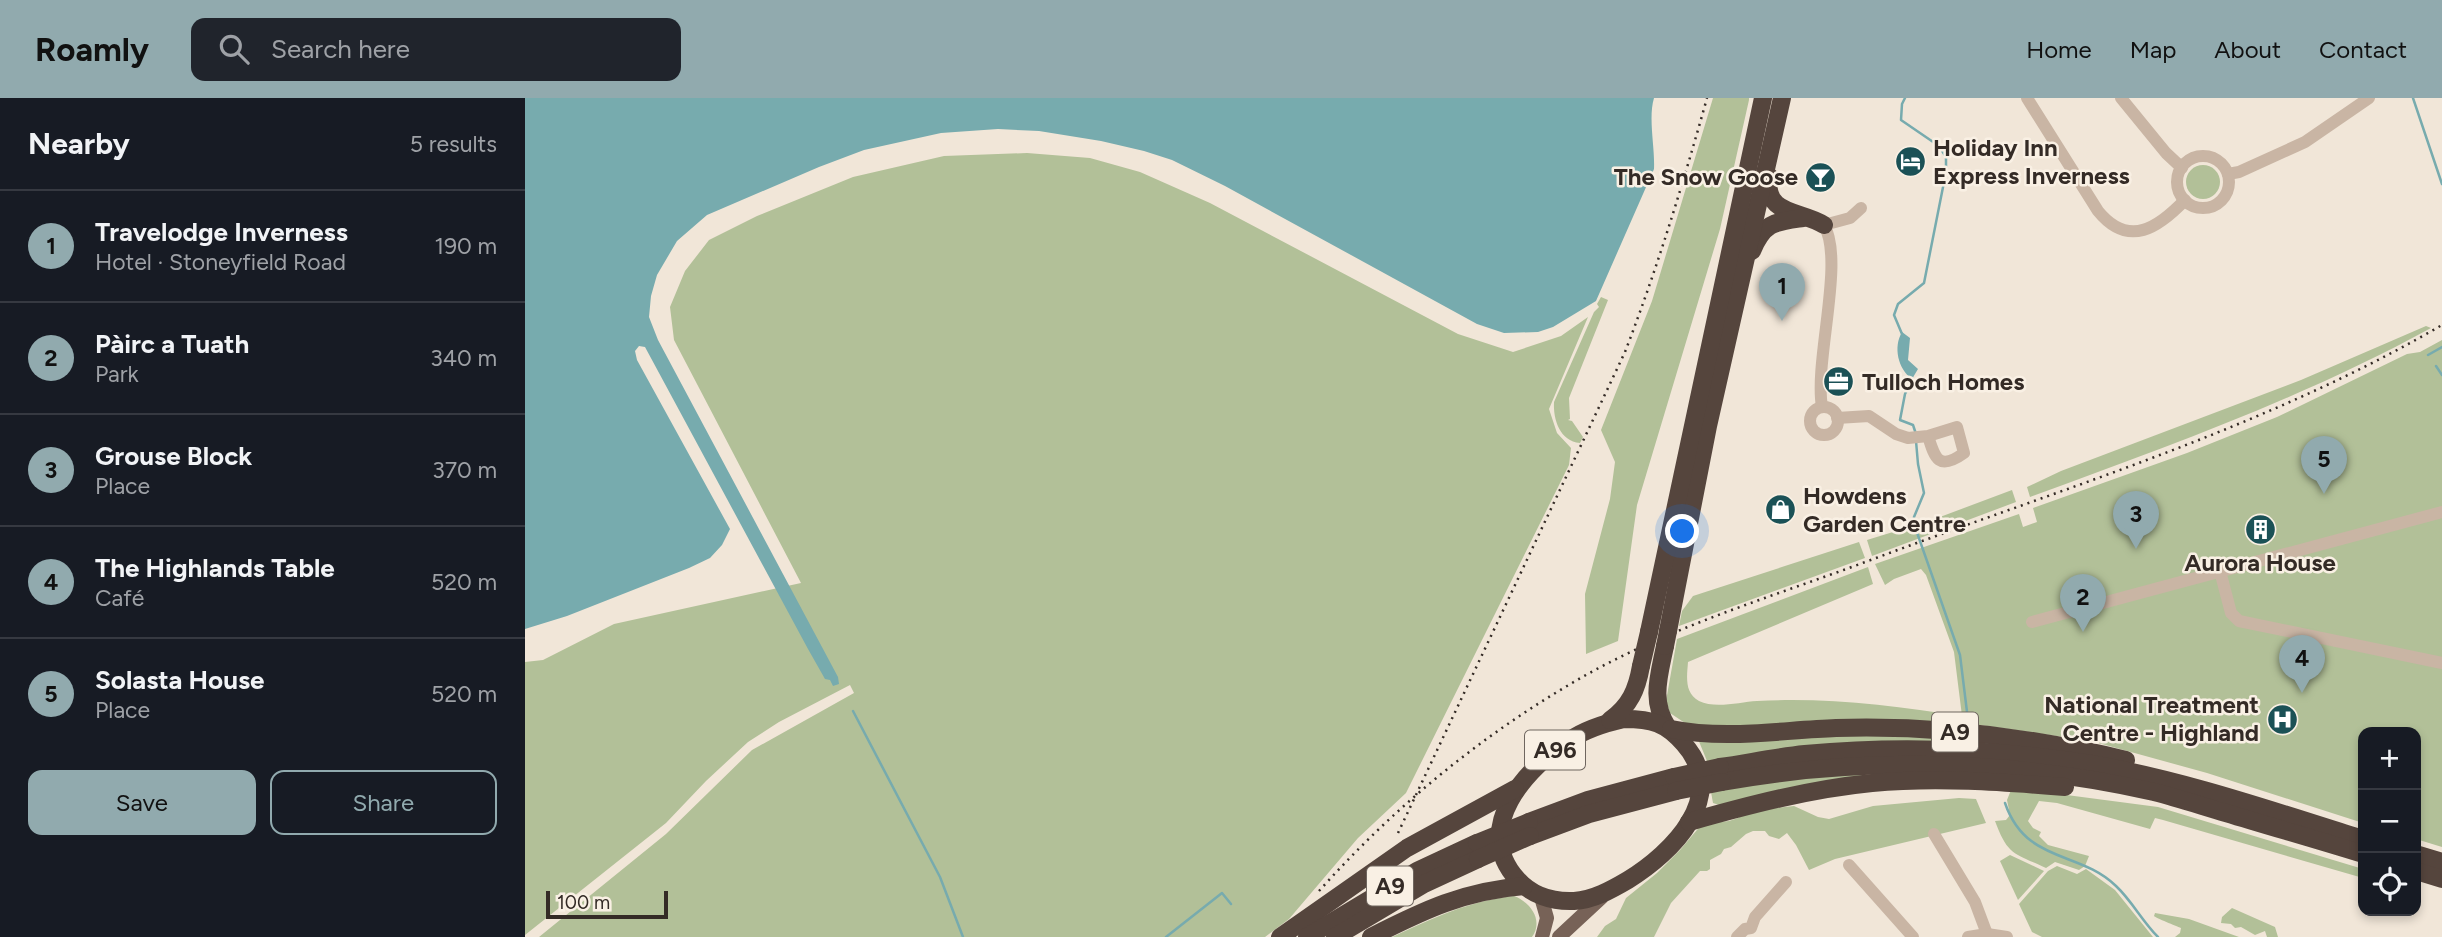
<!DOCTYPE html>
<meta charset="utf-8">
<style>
body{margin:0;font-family:Figtree,sans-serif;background:#20242c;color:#f1f3f6}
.controls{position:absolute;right:21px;bottom:21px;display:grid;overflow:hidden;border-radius:14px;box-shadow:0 4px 10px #0003}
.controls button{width:63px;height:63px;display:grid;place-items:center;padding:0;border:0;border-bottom:2px solid #363941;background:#171b24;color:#f1f3f6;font:35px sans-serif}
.scale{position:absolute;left:21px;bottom:18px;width:122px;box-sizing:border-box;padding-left:7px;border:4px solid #342b26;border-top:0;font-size:19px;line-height:24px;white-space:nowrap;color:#342b26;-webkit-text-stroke:5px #f9f0e4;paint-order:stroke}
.you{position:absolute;left:1158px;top:434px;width:24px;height:24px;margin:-18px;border:5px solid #fff;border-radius:50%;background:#1a73e8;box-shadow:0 0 0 10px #1a73e833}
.badge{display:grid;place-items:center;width:46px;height:46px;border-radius:50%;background:#91aaae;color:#111;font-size:23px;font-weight:700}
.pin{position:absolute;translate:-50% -58px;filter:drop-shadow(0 2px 4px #0008)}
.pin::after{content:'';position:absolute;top:37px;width:24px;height:21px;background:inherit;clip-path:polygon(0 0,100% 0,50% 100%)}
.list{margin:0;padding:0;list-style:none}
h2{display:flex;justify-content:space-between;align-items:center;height:91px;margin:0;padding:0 28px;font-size:30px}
h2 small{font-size:23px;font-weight:400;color:#9ea1a6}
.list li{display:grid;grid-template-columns:46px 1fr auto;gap:21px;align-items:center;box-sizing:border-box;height:112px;padding:0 28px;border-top:2px solid #363941}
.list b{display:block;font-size:26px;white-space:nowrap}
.list p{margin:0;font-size:23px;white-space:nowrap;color:#9ea1a6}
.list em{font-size:23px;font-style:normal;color:#9ea1a6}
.actions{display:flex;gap:14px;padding:21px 28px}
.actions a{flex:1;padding:16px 0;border:2px solid #91aaae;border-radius:14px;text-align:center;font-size:24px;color:#91aaae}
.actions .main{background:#91aaae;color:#111}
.icon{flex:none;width:38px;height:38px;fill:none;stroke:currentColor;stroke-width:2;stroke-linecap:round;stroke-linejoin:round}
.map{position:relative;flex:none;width:1917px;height:839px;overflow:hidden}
header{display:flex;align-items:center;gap:42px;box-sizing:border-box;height:98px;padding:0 35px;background:#91aaae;color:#111}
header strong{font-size:33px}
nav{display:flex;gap:38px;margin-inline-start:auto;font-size:24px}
.search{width:490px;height:63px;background:#20242c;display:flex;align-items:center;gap:18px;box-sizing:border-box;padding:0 24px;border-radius:14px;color:#9ea1a6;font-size:26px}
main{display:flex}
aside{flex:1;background:#171b24}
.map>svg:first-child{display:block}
.green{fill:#b2c098}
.water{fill:#77abae}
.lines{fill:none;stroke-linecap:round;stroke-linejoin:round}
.stream{stroke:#77abae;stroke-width:2.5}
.minor{stroke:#c9b5a4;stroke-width:12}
.major{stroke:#776257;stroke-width:14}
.highway{stroke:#55453d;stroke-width:18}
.rail{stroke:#342b26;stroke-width:2.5;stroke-dasharray:2 5;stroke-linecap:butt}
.highway-bridge{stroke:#55453d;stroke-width:18}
.labels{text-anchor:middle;stroke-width:5;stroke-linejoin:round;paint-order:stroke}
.shield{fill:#f9f0e4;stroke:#6f665f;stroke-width:2}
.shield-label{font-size:23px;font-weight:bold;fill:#342b26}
.poi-label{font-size:24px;font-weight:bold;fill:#342b26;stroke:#f9f0e4;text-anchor:start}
</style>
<header>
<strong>Roamly</strong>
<div class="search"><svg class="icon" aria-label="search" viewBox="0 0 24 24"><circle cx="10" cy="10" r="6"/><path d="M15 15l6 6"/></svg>Search here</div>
<nav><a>Home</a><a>Map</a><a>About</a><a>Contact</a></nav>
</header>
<main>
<aside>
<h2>Nearby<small>5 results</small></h2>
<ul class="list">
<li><span class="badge">1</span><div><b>Travelodge Inverness</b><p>Hotel · Stoneyfield Road</p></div><em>190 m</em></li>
<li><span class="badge">2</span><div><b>Pàirc a Tuath</b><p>Park</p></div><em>340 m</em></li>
<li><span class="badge">3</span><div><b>Grouse Block</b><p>Place</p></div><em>370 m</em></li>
<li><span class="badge">4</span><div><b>The Highlands Table</b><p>Café</p></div><em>520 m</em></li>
<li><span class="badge">5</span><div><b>Solasta House</b><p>Place</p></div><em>520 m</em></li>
</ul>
<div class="actions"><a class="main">Save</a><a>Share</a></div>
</aside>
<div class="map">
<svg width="1917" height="839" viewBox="0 0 1917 839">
<rect width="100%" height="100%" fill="#f1e6d8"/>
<!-- green -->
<g class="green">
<path d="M1188,0H1224V2L1195,131L1112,407L1093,543L1061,556L1060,496L1085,401L1090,364L1076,332L1127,203Z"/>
<path d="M502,55L565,60L615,74L685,105L933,236L988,254L1036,238L1063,219L1024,311L1032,335L1046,350L1044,367L881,695L833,740L764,821L740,839H14L141,736L227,652L329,595L325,587L254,624L223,644L181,683L141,725L0,837V564L18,562L89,526L276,485L149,242L145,209L160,173L184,142L232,118L328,79L419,58Z"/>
<circle cx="1678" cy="84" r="17"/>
<path d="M1076,199L1083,202L1044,300L1045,321L1043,322L1047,323L1058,339L1055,345C1035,343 1028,322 1029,304L1069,214L1074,209L1072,206Z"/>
<path d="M1901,228L1906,230C1778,300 1642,349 1505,399L1502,389L1536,373L1776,282Z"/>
<path d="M1917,242V749L1891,741V634H1838V725L1682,675L1566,643L1455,627L1206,630L1163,627L1145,615L1141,603L1152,541L1343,469L1348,486L1163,564C1162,578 1159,595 1174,603C1190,611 1215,604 1232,603C1301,599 1370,608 1437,618L1429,554L1401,477L1396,471L1369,481L1360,487L1350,466L1494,416L1498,429L1512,424L1508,410L1662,355L1752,319L1882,256L1895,254Z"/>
<path d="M1487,392L1491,404L1347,458L1342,442L1407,422Z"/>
<path d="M1334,444L1340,460L1154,528L1157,513L1168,498Z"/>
<path d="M1338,634L1505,646L1182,663L1173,641Z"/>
<path d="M1297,676L1475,679L1194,707L1188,705L1186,694Z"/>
<path d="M1486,692L1534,696L1633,709L1838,771V780L1638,722L1630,720L1625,731L1532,705L1514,703L1503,723L1508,730L1516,734L1514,738L1523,747L1564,758L1560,768L1554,772L1530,764L1521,770C1489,755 1483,758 1470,723L1481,722L1485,717L1482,702Z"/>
<path d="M1434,700L1451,701L1461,725L1310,761L1284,772L1271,747L1262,735L1254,741L1244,738L1240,733H1228L1221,736L1206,749L1199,751L1196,756L1185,762V771L1182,773H1175L1146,805L1129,839H1072L1080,828L1091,821L1101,800L1132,775L1155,752L1177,726L1204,723L1213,720L1222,713L1269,708L1293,719L1304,721L1348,708Z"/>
<path d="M1485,757L1519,773L1493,802L1475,763Z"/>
<path d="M1532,768L1552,776L1561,771L1590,792L1628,839H1517L1507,834L1494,806L1523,773Z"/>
<path d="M989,798C1005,804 1019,822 1007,839H867C909,820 943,803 989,798Z"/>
<path d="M1707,810L1750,829L1753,839H1742L1740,833L1730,837L1716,829L1710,830L1706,826L1696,825L1697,819Z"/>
<path d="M1630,815L1664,821L1714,839H1650L1655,835L1656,830C1651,828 1631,820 1629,818Z"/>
</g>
<!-- water -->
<g class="water">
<path d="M0,0H1129C1123,20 1130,49 1129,71L1071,203L1028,229L1013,234L979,235L952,226L700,88L647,62L619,53L576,43L514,33L473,31L416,35L339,52L294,69L182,117L152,143L132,177L126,198L124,219L133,242L313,579L314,586L308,588L305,582L300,581L283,551L120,249L114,248L110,253L112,262L205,431L197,447L185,460L164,470L42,518L0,531Z"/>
<path d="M1377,234L1385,240L1383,262L1393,271L1387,281C1373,271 1368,249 1377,234Z"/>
</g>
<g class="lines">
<!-- stream -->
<g class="stream">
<path d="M1888,0L1917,86"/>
<path d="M1377,236L1369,217L1373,206L1399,185L1421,74V59L1414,48L1376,22L1377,6L1380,0"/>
<path d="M1903,257L1917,249"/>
<path d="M1911,268L1917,277"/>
<path d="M1387,279L1386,285L1380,296L1375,322L1388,327L1391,336"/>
<path d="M1391,343L1393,366L1399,395L1389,419V426L1435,557L1443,622"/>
<path d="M328,613L415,779L438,839"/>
<path d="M1480,705C1501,766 1554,752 1591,788C1607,803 1617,823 1633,839"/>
<path d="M641,839L697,795L706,806"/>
</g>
<!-- minor -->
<g class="minor">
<path d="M1502,0L1573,113C1604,151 1634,129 1660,102"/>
<path d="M1596,0L1641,55L1657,70"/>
<circle cx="1678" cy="84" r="26"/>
<path d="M1703,76L1714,74L1780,44L1844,0"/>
<path d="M1297,309C1289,262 1320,163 1299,127L1325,120L1336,110"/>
<circle cx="1299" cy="323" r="14"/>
<path d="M1312,320L1344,318L1371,336L1383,340L1403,338L1432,329L1439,355C1414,373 1410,361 1403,338"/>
<path d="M1695,473L1706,515L1714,523L1917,565"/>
<path d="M1507,524L1917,414"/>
<path d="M1409,736L1450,804L1462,836"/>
<path d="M1324,767L1388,839"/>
<path d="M1212,839L1220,831L1226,830L1230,819L1261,784"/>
<path d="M1443,839L1462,836L1482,839"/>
</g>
<!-- major -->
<g class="major">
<path d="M1016,799L1022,820L1017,839"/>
<path d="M1034,839L1077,799"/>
</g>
<!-- highway -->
<g class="highway">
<path d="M1244,78C1238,118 1276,112 1299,127"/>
<path d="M1227,153C1239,124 1250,124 1278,120"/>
<path d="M1143,533L1183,328L1257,0"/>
<path d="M1124,534L1238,0"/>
<path d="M1140,548C1134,578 1125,603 1143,630"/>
<path d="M1099,621C1127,621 1141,625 1159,646C1205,698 1147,755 1103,782C1086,792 1068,802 1049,803C1027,804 1006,797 992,781C946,730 1002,669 1045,642C1061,631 1081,625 1099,621Z"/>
<path d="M1085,622C1105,608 1112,591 1116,568"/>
<path d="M1146,631C1201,642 1256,632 1311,630C1408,627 1507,639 1601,662"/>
<path d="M1195,669C1223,665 1251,659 1280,656C1375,647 1472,651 1566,666C1659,682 1748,713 1838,741"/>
<path d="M1197,684C1341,658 1486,662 1629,694C1653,700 1677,708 1701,715C1747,729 1793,742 1838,756"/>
<path d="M1004,724L1063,702L1149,679"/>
<path d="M1164,724C1224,707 1285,691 1347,685C1412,679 1476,684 1540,689"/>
<path d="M1005,738L1064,716L1151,693"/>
<path d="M1891,756L1917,764"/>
<path d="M1891,773L1917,781"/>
<path d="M755,839L882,750L990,691"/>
<path d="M782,839L892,773L952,745"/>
<path d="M810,839L899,786L953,761"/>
<path d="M846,839C899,812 939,793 999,788"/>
</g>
<!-- rail -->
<g class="rail">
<path d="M873,735L1100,254C1132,171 1158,86 1182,0"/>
<path d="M794,793C871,707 960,634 1061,577C1152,526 1253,497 1351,460C1541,389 1740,330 1917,227"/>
</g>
<!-- highway-bridge -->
<g class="highway-bridge">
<path d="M1140,548L1143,533"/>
<path d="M1116,568L1124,534"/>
<path d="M1149,679L1195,669"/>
<path d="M1151,693L1197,684"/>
<path d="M952,745L1004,724"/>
<path d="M953,761L1005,738"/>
</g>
</g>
<!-- icons -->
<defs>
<symbol id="hotel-disc" viewBox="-11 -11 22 22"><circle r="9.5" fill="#1b5156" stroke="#f9f0e4"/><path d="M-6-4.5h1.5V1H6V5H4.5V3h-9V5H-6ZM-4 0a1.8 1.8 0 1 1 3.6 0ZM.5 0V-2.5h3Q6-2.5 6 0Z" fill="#fff"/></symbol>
<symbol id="bar-disc" viewBox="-11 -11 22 22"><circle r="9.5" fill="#1b5156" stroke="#f9f0e4"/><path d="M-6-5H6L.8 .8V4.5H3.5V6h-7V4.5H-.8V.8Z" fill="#fff"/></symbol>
<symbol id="office-disc" viewBox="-11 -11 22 22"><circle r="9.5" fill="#1b5156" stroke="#f9f0e4"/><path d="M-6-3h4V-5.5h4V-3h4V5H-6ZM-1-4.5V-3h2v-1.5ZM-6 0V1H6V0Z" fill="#fff"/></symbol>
<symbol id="shop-disc" viewBox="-11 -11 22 22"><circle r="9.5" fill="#1b5156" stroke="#f9f0e4"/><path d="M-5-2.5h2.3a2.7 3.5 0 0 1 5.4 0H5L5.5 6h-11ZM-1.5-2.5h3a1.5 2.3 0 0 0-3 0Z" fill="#fff"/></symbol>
<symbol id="building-disc" viewBox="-11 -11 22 22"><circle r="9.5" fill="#1b5156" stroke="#f9f0e4"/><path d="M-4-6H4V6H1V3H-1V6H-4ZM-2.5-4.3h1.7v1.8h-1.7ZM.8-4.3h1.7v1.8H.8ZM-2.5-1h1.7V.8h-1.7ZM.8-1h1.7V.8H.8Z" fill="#fff"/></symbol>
<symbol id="hospital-disc" viewBox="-11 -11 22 22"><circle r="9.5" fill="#1b5156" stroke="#f9f0e4"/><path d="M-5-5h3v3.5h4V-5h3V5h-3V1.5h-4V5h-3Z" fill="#fff"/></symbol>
</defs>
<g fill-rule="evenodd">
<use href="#hotel-disc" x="1368" y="46" width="35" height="35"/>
<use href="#bar-disc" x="1278" y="62" width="35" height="35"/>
<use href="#office-disc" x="1296" y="266" width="35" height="35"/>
<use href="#shop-disc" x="1238" y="394" width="35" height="35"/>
<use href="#building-disc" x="1718" y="414" width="35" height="35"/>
<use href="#hospital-disc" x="1740" y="604" width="35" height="35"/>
</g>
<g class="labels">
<!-- shield labels -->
<g class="shield">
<rect x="1407" y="614.5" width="46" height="39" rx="5"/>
<rect x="1000" y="632.5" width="60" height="39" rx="5"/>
<rect x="842" y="768.5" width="46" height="39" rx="5"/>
</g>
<g class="shield-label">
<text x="1430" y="642">A9</text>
<text x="1030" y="660">A96</text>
<text x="865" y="796">A9</text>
</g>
<!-- poi labels -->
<g class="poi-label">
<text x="1408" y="58">Holiday Inn<tspan x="1408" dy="28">Express Inverness</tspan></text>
<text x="1273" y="87" text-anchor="end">The Snow Goose</text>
<text x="1337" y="292">Tulloch Homes</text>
<text x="1278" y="406">Howdens<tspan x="1278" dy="28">Garden Centre</tspan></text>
<text x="1735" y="473" text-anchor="middle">Aurora House</text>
<text x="1734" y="615" text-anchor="end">National Treatment<tspan x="1734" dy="28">Centre - Highland</tspan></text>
</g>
</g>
</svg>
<div class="controls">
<button>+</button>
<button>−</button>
<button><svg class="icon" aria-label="locate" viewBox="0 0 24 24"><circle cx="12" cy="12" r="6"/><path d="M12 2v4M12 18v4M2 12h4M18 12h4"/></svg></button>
</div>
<div class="scale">100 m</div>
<div class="you"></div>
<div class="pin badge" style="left:1257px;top:223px">1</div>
<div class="pin badge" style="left:1558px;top:534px">2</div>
<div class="pin badge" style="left:1611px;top:451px">3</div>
<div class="pin badge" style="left:1777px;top:595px">4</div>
<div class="pin badge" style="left:1799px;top:396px">5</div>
</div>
</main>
